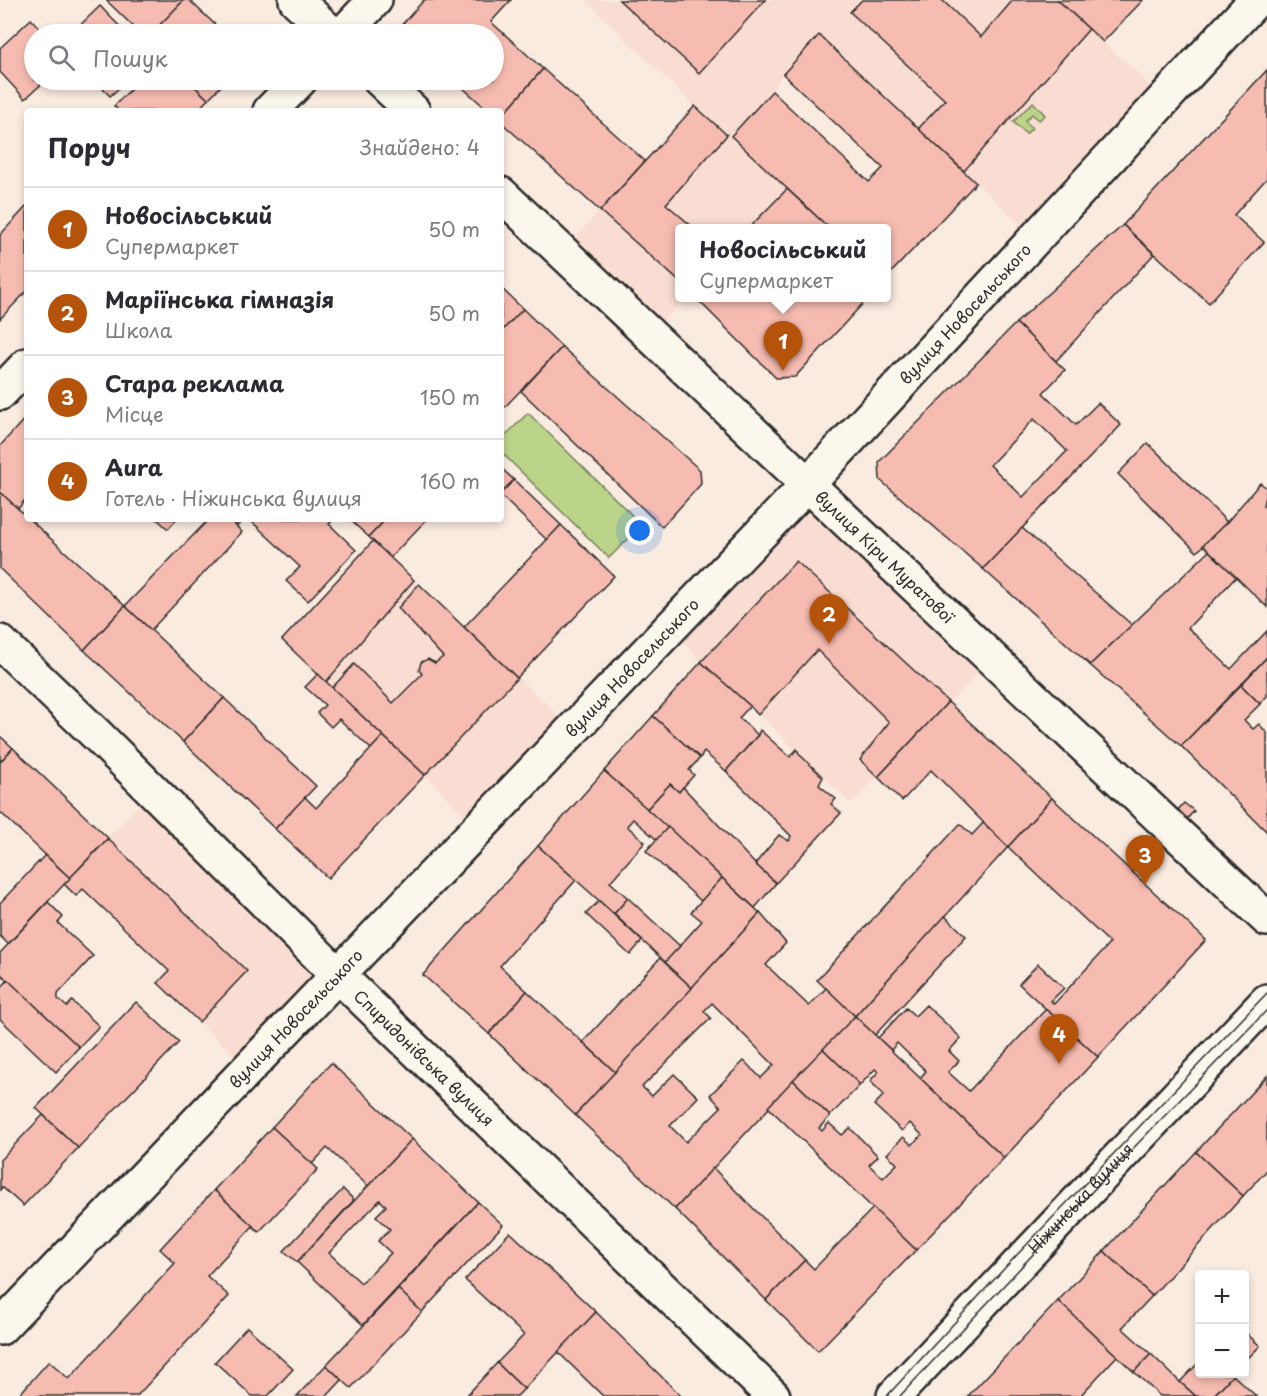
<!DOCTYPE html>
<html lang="uk">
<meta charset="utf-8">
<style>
body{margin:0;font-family:"Playpen Sans",sans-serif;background:#f7f7f7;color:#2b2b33}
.controls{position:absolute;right:18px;bottom:18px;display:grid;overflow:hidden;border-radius:6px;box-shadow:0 3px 9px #0003}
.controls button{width:54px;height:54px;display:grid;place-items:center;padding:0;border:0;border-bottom:2px solid #e1e1e2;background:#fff;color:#2b2b33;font:30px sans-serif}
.you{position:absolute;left:640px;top:531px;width:21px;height:21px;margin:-15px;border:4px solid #fff;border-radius:50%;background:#1a73e8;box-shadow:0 0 0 9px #1a73e833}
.badge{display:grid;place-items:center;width:39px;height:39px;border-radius:50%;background:#b45309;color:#fff;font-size:20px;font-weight:700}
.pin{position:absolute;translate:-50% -50px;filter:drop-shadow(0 2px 3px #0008)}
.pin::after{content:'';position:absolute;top:32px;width:21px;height:18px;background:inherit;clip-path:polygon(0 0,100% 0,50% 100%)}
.popup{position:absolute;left:675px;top:224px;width:216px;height:78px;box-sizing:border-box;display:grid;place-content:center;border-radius:6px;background:#fff;filter:drop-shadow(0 2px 4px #0005);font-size:20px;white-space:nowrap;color:#7c7c81}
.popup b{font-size:22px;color:#2b2b33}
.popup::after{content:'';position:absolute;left:50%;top:100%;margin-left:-12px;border:12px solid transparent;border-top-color:#fff}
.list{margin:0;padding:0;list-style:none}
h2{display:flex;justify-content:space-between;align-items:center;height:78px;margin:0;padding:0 24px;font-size:26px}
h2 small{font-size:20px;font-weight:400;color:#7c7c81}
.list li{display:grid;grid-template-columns:39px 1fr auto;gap:18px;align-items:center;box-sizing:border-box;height:84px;padding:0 24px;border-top:2px solid #e1e1e2}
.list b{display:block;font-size:22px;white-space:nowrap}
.list p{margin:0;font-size:20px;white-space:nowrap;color:#7c7c81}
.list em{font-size:20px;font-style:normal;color:#7c7c81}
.icon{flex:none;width:33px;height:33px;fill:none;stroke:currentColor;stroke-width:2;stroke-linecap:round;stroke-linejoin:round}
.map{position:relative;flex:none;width:1267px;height:1396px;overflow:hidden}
.search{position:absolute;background:#fff;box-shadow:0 3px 9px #0003;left:24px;top:24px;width:480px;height:66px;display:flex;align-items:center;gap:15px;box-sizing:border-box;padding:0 21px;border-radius:33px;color:#7c7c81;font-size:22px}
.panel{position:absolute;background:#fff;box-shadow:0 3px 9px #0003;left:24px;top:108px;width:480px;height:414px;border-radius:6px}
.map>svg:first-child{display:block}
.built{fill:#f9ddd2}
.green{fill:#bcd48a;stroke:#74805a;stroke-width:1.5}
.building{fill:#f7bcb1;stroke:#2b2b2b;stroke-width:1.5;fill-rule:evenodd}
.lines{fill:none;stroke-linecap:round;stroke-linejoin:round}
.minor-casing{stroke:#2b2b2b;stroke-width:38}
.minor{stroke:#fbf7ec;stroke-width:33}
.tram{stroke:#2b2b2b;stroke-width:1.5}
.labels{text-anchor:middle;stroke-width:4.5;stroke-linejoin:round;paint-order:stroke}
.street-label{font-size:16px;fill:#2b2b2b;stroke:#fbf7ec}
</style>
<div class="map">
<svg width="1267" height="1396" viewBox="0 0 1267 1396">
<rect width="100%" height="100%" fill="#faebe0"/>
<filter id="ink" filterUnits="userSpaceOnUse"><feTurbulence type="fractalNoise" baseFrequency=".0167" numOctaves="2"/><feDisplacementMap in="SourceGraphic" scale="12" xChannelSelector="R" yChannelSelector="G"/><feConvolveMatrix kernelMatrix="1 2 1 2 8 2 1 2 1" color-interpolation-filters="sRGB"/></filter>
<g filter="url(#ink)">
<!-- built -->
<g class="built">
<path d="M585,0H1058L1164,98L1033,236L819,35L783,73L772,91L731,135L787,189L749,228H680V298H686L650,334L567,247L694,106Z"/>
<path d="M808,486L991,660L851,804L750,706L701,662L670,627Z"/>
<path d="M373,541L571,727L476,828L425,775L282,640Z"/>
<path d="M151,792L332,973L247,1068L158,983L169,970L83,889L76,896L64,884Z"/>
</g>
<!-- green -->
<g class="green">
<path d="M1033,102L1045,115L1039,120L1032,114L1025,121L1032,128L1026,134L1013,122Z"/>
<path d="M528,413L642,525L609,558L501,452V440Z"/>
</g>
<!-- building -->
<g class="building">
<path d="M106,0H184L151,34H141Z"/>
<path d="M184,0H189L225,34H151Z"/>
<path d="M424,0H511L491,22L543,69L501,117V111H489L454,80H494V34H404L398,29Z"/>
<path d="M619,0H765L699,73Z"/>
<path d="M862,0H942L981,37L1013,0H1058L1089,29L964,171L918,129L945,100L850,12Z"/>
<path d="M1058,0H1143L1103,42Z"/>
<path d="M100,6L127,34H71Z"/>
<path d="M31,19L45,34H34V80H46L25,99L0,72V48Z"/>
<path d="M819,35L976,183L886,278V228H829L731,136L772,91L869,182L883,168L783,74Z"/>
<path d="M543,69L645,161L600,211L501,122V117Z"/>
<path d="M1267,70V178L1234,215L1264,242L1209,303L1123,225Z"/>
<path d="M94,80H128L110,96Z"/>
<path d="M140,80H188L208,99L197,111H119L114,106Z"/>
<path d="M188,80H227L208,99Z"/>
<path d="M695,106L727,135L666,204L694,228H680V282L600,211Z"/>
<path d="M787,189L829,228H749Z"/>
<path d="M27,206V291L0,319V235Z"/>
<path d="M1123,225L1154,254L1056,361L1016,323Z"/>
<path d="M501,288L523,309L501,332Z"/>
<path d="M696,298H768L783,310L794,298H868L795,377L776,378Z"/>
<path d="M523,309L562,347L501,411V332Z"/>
<path d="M1016,323L1065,370L1043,393L1076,425L1098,403L1121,425L983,569L880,480L879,462ZM1034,419L1067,451L1023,497L990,465Z"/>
<path d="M562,347L700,470L701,484L662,527L521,391Z"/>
<path d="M27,416V503L24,501L18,509L0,492V446Z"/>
<path d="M1148,443L1227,522L1197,552L1118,474Z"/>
<path d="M501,468L514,480L501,493Z"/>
<path d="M514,480L561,525L547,540L501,496V493Z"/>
<path d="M1260,483L1267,488L1263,505L1267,510V607L1203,545L1227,522Z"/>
<path d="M0,492L27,517V519H29L125,606L84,650L0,569Z"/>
<path d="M157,519H177L168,529Z"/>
<path d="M209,519H229L242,532L151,630L125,606Z"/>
<path d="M229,519H244L237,526Z"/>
<path d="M249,519H334L329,524L356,550L308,601L286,581L300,567Z"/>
<path d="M349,519H386L369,537Z"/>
<path d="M386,519H427L390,558L369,537Z"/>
<path d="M561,525L614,576L517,678L464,627Z"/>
<path d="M1022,528L1132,625L1090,665L983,569Z"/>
<path d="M373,541L414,580L326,682L282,640Z"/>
<path d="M1209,551L1236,577L1188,628L1231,669L1267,631V657L1181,746L1090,665Z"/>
<path d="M796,561L948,702L878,777L860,760L889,722L817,650L758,715L750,706L701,662Z"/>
<path d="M419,584L517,678L425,775L332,688L354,664L393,703L422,674L419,670L421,662L428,659L435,663L443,657L398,608Z"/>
<path d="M125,606L224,698L183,742L84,650Z"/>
<path d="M1267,657V696L1260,704L1241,685Z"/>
<path d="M701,662L750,706L739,718L758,735L726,771L704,752L700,758L653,716Z"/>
<path d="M318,674L383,736L371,749L339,719L331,727L317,713L325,705L305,687Z"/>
<path d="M1241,685L1260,704L1244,720L1253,729L1259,724L1267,733V832L1181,746Z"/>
<path d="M224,698L316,786L275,829L183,742Z"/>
<path d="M948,702L1052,798L1008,847L931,770L902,801L878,777Z"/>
<path d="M653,716L700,758L689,770L694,775L679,792L670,784L647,809L604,771Z"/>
<path d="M760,730L790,757L797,749L800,755L823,777L819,785L836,799L831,804L841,813L776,883L755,864L779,835L789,841L791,836L726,771L758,735Z"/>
<path d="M0,736L13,748L0,762Z"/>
<path d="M383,736L425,775L328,878L275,829L305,797L316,808Z"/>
<path d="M13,748L108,838L70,878L0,812V762Z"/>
<path d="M604,771L668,827L657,840L633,819L627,826L645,842L610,882L628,898L614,914L538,846Z"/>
<path d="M670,784L679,792L683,787L755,864L776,883L755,908L647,809Z"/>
<path d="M1052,798L1206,940L1098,1057L1019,984L1038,964L1064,988L1051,1001L1054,1004L1110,943L1008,847Z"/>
<path d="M1184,803L1194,811L1187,819L1177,811Z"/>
<path d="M983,823L1008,847L855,1016L817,980L960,824L972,835Z"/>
<path d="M668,827L722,878L701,901L646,851Z"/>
<path d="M108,839L247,971L199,1022L158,983L169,971L83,889L76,896L64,884Z"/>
<path d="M538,846L576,880L500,966L527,991L489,1034L423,975Z"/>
<path d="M45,855L70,878L8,944L0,936V903Z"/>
<path d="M722,878L760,913L692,988L665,962L702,921L691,912Z"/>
<path d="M628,898L680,946L665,962L614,914Z"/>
<path d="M599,901L642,941L630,955L586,914Z"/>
<path d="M48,902L63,917L58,923L93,956L58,994V999L67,1007L72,1001L99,1026L79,1047L0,973V953Z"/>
<path d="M760,913L786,943L766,965L809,1006L826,988L855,1016L675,1209L575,1115ZM712,1003L774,1065L761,1078L744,1061L710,1095L721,1107L686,1142L670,1126L698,1097L674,1074L652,1096L642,1087L711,1018L704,1011Z"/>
<path d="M945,916L966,936L875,1035L855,1016Z"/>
<path d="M660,958L692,988L615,1072L583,1042Z"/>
<path d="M8,980L79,1047L56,1072L0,1019V989Z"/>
<path d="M527,991L615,1072L575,1115L489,1034Z"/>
<path d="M136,1002L179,1042L78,1148L36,1108Z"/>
<path d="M926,1005L961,1038L949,1051L959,1061L948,1072L969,1091L1046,1009L1098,1057L1004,1158L920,1078L926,1071L897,1043L891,1050L878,1038L906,1008L915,1016Z"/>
<path d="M855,1016L1004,1158L916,1250L768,1107L793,1080L830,1116L819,1128L822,1131L829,1123L842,1135L850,1128L878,1156L869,1165L883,1178L897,1164L887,1154L903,1137L912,1145L922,1135L910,1123L902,1131L874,1105L884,1095L870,1081L878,1072L875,1069L860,1085L823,1049Z"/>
<path d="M823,1049L860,1085L830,1116L793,1080Z"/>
<path d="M331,1063L412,1139L368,1186L327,1148L312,1164L272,1127Z"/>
<path d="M1267,1076V1170L1243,1196L1196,1152Z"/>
<path d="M43,1115L78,1148L23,1206L2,1187L0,1190V1160Z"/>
<path d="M272,1127L318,1169L259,1232L214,1190Z"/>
<path d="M412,1139L478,1202L363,1325L297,1262ZM380,1200L386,1206L376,1216L390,1229L378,1241L391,1253L361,1283L329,1253Z"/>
<path d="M1196,1152L1243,1196L1152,1296L1104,1251Z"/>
<path d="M713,1168L805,1260L766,1300L675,1209Z"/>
<path d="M343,1189L354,1200L297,1262L284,1251Z"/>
<path d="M214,1190L253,1226L207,1276L229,1296L137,1396H18L49,1361L69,1379L175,1263L160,1249Z"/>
<path d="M478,1202L503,1225L422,1312L398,1289Z"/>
<path d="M873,1208L916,1250L818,1351L766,1300L805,1260L814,1269Z"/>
<path d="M510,1232L596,1312L524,1389L497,1363L524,1335L465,1280Z"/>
<path d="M1104,1251L1152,1296L1122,1328L1151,1354L1134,1372L1058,1301Z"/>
<path d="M398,1289L422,1312L351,1388L326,1365Z"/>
<path d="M1058,1301L1117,1356L1080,1396H968Z"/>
<path d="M596,1312L681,1396H603L558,1352Z"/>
<path d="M247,1327L293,1369L268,1396H252L215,1362Z"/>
<path d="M1244,1331L1260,1346L1244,1362Z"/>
<path d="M1151,1354L1180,1382L1196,1396H1160L1134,1372Z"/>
<path d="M1200,1361V1374H1234L1213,1396H1196L1180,1382Z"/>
<path d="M497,1363L524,1389L517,1396H466Z"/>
<path d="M326,1365L342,1380L327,1396H297Z"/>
<path d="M1233,1375L1256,1396H1217L1215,1394Z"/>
</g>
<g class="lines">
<defs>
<g id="minor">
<path d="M296,0L332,34"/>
<path d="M343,34L375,0"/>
<path d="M380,80L413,111"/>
<path d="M270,111L300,80"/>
<path id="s1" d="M501,194L1267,919"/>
<path d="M0,393L27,365"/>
<path id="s2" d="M0,642L97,735L337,974L773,1396"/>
<path id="s3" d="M0,1328L808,484L1256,0"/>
<path id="s4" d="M894,1396L1267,1001"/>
</g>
</defs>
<!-- minor casing -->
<use href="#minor" class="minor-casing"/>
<!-- minor -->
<use href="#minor" class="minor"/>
<!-- tram -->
<g class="tram">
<path d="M887,1396L1014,1258L1267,993"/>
<path d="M900,1396L1116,1166L1267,1010"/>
</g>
</g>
</g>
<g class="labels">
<!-- street labels -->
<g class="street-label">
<text dy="6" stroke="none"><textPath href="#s3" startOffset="1400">вулиця Новосельського</textPath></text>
<text dy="6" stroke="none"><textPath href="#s1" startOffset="528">вулиця Кіри Муратової</textPath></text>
<text dy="6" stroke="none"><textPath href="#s3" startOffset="914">вулиця Новосельського</textPath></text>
<text dy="6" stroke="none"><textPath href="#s3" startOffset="428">вулиця Новосельського</textPath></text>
<text dy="6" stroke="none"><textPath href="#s2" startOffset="594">Спиридонівська вулиця</textPath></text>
<text dy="6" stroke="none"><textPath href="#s4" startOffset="272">Ніжинська вулиця</textPath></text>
</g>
</g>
</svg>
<div class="controls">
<button>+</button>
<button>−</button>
</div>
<div class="you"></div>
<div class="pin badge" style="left:783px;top:371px">1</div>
<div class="popup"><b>Новосільський</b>Супермаркет</div>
<div class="pin badge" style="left:829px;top:644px">2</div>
<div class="pin badge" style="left:1145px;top:885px">3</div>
<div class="pin badge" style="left:1059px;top:1064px">4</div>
<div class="search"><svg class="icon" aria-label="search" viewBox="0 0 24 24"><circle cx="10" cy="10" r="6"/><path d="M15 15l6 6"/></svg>Пошук</div>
<section class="panel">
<h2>Поруч<small>Знайдено: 4</small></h2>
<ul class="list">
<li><span class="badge">1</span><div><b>Новосільський</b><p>Супермаркет</p></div><em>50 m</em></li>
<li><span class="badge">2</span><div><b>Маріїнська гімназія</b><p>Школа</p></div><em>50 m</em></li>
<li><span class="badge">3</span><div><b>Стара реклама</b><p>Місце</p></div><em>150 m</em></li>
<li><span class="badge">4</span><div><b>Aura</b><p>Готель · Ніжинська вулиця</p></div><em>160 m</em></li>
</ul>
</section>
</div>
